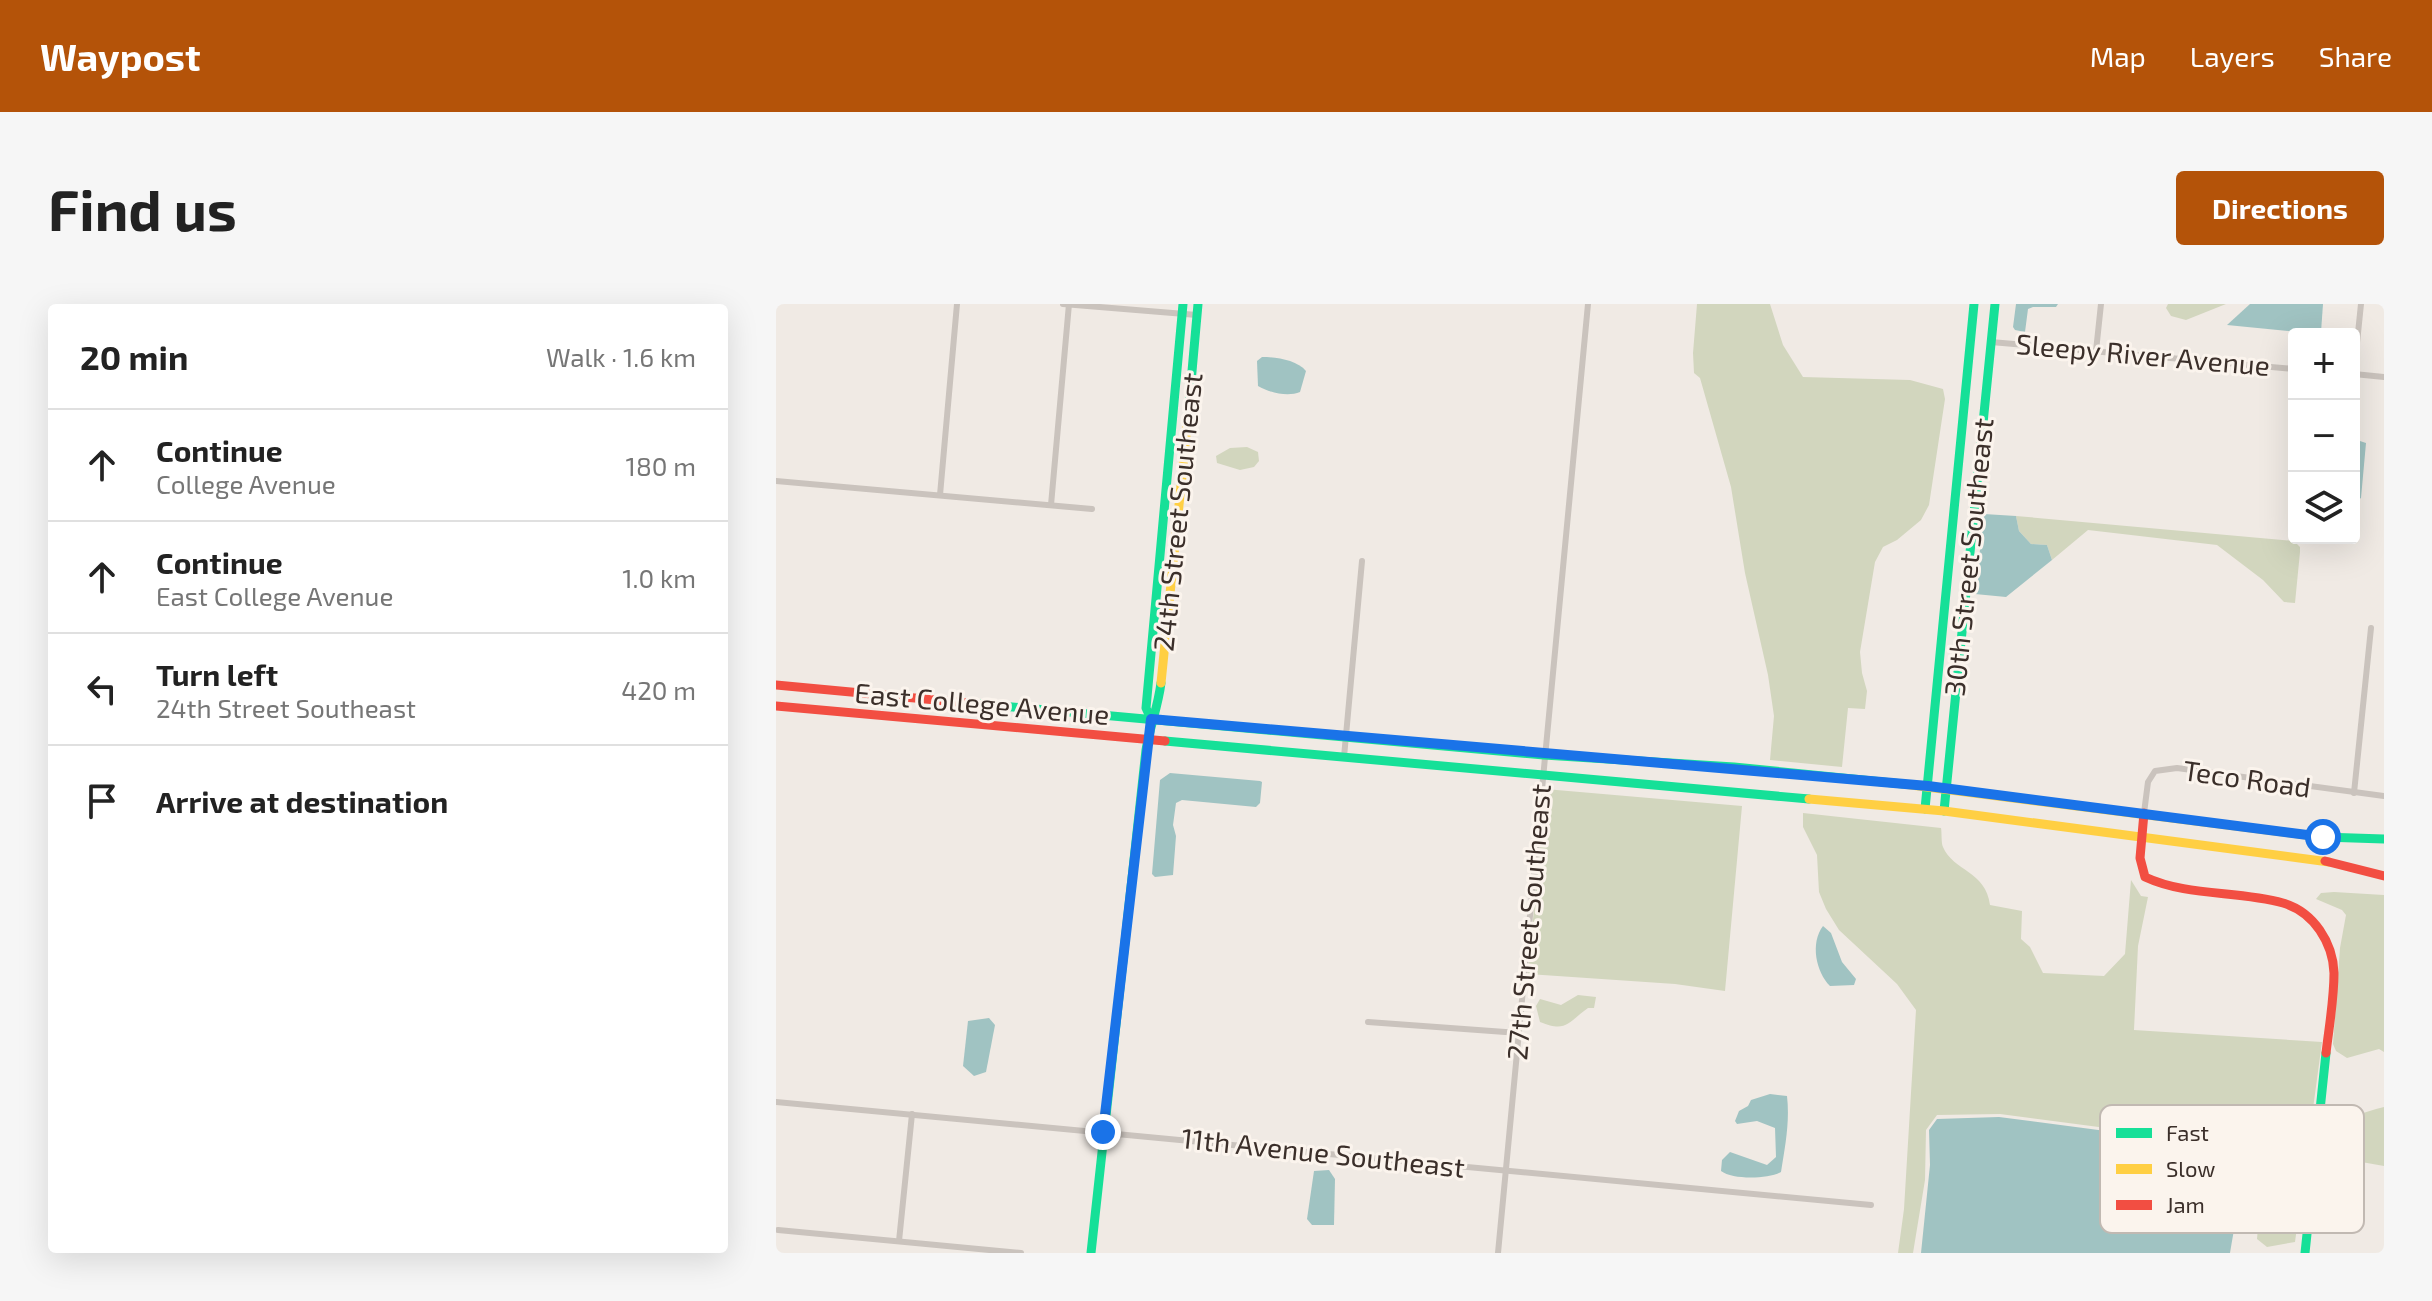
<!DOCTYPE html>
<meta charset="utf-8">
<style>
body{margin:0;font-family:"Exo 2",sans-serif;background:#f6f6f6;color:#222}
.controls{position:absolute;right:24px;top:24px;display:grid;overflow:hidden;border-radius:8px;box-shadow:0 8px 32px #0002}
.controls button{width:72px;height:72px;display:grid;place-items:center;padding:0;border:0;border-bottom:2px solid #e0e0e0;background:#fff;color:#222;font:40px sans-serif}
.stop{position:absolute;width:24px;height:24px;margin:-18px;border:6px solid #1a73e8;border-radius:50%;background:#fff}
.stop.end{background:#1a73e8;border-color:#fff;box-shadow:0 2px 8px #0008}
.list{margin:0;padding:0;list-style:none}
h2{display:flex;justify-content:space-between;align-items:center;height:104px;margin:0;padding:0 32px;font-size:34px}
h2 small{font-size:26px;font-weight:400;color:#767676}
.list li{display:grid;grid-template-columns:52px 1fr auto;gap:24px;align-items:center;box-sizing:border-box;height:112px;padding:0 32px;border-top:2px solid #e0e0e0}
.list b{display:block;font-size:30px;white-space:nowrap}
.list p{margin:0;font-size:26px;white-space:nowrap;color:#767676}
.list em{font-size:26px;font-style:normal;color:#767676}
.icon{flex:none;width:44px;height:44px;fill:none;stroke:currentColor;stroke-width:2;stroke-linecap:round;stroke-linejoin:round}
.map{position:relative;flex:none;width:1608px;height:949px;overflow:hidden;border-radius:8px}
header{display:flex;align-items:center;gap:48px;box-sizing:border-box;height:112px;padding:0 40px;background:#b45309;color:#fff}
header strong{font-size:38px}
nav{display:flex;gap:44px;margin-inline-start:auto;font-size:28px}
.intro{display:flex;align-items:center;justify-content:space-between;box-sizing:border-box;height:192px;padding:0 48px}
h1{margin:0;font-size:56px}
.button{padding:20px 36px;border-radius:8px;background:#b45309;color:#fff;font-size:28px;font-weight:700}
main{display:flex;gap:48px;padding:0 48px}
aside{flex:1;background:#fff;border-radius:8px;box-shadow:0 8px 32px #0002}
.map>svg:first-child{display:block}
.green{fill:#d2d6be}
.water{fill:#a0c3c2}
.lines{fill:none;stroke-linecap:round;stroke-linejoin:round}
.street{stroke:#cac3bd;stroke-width:6}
.fast{stroke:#16e098;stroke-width:9}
.slow{stroke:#ffcf43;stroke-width:9}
.jam{stroke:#f24e42;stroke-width:9}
.route{stroke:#1a73e8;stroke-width:10}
.labels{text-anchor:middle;stroke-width:6;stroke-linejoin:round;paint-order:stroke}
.street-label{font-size:28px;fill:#3b2f2a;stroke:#fbf4ed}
.key{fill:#fbf4ed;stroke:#c1b9b2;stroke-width:2}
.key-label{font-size:22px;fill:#3b2f2a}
</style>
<header>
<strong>Waypost</strong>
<nav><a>Map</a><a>Layers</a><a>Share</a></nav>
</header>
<div class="intro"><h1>Find us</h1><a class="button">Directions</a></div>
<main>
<aside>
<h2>20 min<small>Walk · 1.6 km</small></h2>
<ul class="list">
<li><svg class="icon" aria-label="ahead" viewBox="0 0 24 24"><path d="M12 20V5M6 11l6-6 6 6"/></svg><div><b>Continue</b><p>College Avenue</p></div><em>180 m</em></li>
<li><svg class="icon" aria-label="ahead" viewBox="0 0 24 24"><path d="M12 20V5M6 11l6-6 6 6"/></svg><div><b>Continue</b><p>East College Avenue</p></div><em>1.0 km</em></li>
<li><svg class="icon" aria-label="left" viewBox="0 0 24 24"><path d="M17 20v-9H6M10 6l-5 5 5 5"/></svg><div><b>Turn left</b><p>24th Street Southeast</p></div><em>420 m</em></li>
<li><svg class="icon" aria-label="arrive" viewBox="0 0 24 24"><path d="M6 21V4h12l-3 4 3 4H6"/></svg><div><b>Arrive at destination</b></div></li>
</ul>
</aside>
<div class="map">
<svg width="1608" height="949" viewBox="0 0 1608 949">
<rect width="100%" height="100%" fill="#f0eae4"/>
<!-- green -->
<g class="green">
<path d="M921,0H994L1007,41L1027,73L1134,76L1167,85L1169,95L1153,201L1145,216L1121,236L1107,243L1099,258L1084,348L1086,369L1091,387L1089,405L1072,404L1066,463L994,456L998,412L992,371L969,269L955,183L924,74L918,69L917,49Z"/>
<path d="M1392,0H1450L1410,16L1395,12L1390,4Z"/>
<path d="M471,143L482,148L483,157L478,163L464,166L441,159L440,152L454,144Z"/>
<path d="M1240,212L1518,237L1524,243V248L1519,299L1508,298L1487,276L1441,241L1312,226L1276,256L1271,241L1255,240L1243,227Z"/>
<path d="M769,485L966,502L949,687L899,680L752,670Z"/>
<path d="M1027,509L1165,524C1166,529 1165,539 1167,543C1177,567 1210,567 1214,601L1246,607L1245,635L1254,643L1267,669L1328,672L1349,650L1355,576L1365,592L1372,593L1362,642L1358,726L1546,738L1519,938L1491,943L1481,935L1485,889L1470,887L1472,867L1460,841L1224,810L1161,811L1150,826L1149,876L1137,949H1122L1128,905L1140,706L1121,680L1063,626L1050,605L1043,588L1041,551L1027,523Z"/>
<path d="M1558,588L1608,591V748L1603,745L1571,754L1560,747L1557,740L1564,644L1570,611L1566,606L1540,595L1545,589Z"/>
<path d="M802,691L820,693L818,704H812C792,718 791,729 764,718L760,702L764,695L785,701Z"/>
<path d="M1608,803V862L1563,854L1553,847L1551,835C1564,816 1587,808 1608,803Z"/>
</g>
<!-- water -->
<g class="water">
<path d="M1240,0H1282L1280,3H1257L1252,5L1249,28L1239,26L1237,23Z"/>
<path d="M1474,0H1547L1545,28L1542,30L1451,21Z"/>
<path d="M486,53C500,53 521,56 530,67L524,88C512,93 494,89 482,82L481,57Z"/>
<path d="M1578,135L1590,139L1585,194L1579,198Z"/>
<path d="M1208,210L1240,212L1243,227L1255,240L1271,241L1276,256L1230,293L1199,290Z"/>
<path d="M394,469L484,477L486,478L484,499L480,503L406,496L400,499L397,521L400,532L397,571L379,573L376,570L384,476Z"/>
<path d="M1047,622L1055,629L1066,658L1080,675L1078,681L1054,682C1040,668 1034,639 1047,622Z"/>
<path d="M213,714L219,721L210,768L198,772L187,762L192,717Z"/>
<path d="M994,790L1011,792C1014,818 1009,843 1005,868C992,875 957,876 945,867L946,856L954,848L991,861L1000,853L999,824L981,817L961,820L959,817L963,807L972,802L975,796Z"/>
<path d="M1223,813L1459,844C1468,880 1460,913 1454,949H1145L1154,861L1153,826L1161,815Z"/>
<path d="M553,866L559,875L558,921H536L531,915L538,867Z"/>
</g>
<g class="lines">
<!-- street -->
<g class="street">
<path d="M287,0L421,11"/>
<path d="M1215,38L1518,65"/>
<path d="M1320,47L1325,0"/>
<path d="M1578,68L1585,0"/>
<path d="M1578,70L1608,73"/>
<path d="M0,177L316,205"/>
<path d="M164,191L181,0"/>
<path d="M275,201L293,0"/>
<path d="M568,453L586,257"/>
<path d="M1578,489L1595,324"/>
<path d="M1368,509L1372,478L1379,467L1401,464L1608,492"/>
<path d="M592,718L743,729"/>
<path d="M0,798L1095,901"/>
<path d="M2,926L245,949"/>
<path d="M123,937L136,810"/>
<path d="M722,949L812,0"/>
</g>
<!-- fast -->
<g class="fast">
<path d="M412,112L422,0"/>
<path d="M192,399L768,451L958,463L1127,480"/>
<path d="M375,415L370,404L407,0"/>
<path d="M389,437L1033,495"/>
<path d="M1149,505L1198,0"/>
<path d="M1168,507L1219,0"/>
<path d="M1547,533L1608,535"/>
<path d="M315,949L370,446C374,422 382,403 385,379"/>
<path d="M1529,949L1550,749"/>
</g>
<!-- slow -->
<g class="slow">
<path d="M385,379L412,112"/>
<path d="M1127,480L1553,534"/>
<path d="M1033,495L1168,507L1553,558"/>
</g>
<!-- jam -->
<g class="jam">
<path d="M0,381L192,399"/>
<path d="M0,402L389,437"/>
<path d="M1368,509L1364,554L1369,573C1412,593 1462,586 1507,599C1538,608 1557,639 1558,669C1558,696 1553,723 1550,749"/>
<path d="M1549,557L1608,572"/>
</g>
</g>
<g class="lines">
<!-- route -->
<path class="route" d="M327,828L375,415L1152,482L1547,533"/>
</g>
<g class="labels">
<!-- street labels -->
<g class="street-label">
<text transform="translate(1367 51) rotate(5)" y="10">Sleepy River Avenue</text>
<text transform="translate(402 208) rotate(-84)" y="10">24th Street Southeast</text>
<text transform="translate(1193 253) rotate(-84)" y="10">30th Street Southeast</text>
<text transform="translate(206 400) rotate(5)" y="10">East College Avenue</text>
<text transform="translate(1471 475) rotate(8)" y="10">Teco Road</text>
<text transform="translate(753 618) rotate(-85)" y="10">27th Street Southeast</text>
<text transform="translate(547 849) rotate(6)" y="10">11th Avenue Southeast</text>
</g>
</g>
<!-- legend -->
<rect x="1324" y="801" width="264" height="128" rx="12" class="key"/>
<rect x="1340" y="824" width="36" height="10" fill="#16e098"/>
<rect x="1340" y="860" width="36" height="10" fill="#ffcf43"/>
<rect x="1340" y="896" width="36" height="10" fill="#f24e42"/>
<g class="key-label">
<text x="1390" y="837">Fast</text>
<text x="1390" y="873">Slow</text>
<text x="1390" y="909">Jam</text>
</g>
</svg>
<div class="controls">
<button>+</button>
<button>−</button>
<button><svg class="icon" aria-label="layers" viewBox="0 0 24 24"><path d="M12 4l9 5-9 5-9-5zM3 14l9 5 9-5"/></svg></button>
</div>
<div class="stop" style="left:1547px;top:533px"></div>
<div class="stop end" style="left:327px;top:828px"></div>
</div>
</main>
